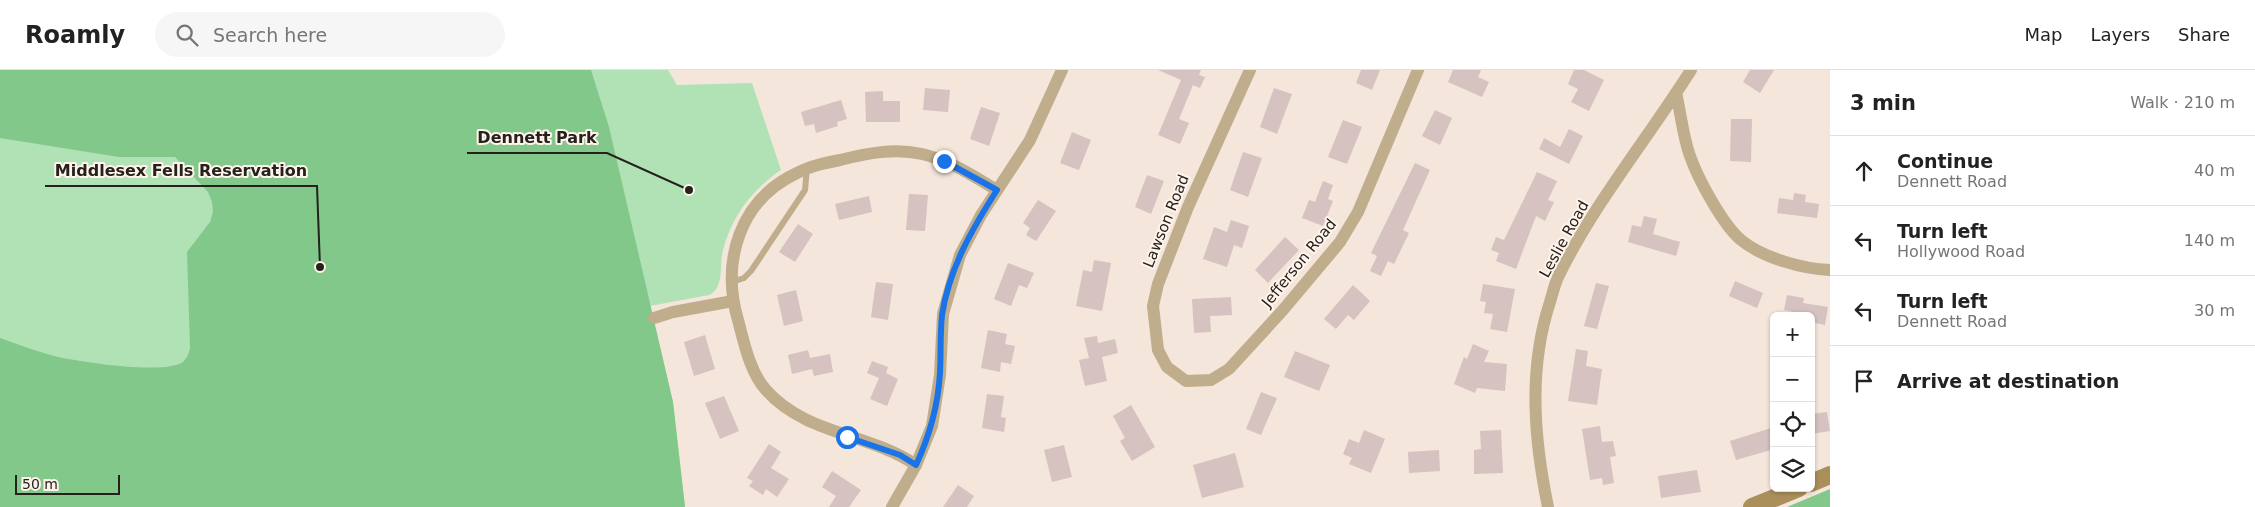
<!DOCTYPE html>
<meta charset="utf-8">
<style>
body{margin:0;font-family:"DejaVu Sans",sans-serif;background:#f6f6f6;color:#222}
.controls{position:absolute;right:15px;bottom:15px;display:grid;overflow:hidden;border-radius:8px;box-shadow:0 1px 4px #0004}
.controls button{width:45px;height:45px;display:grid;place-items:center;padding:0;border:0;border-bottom:1px solid #e0e0e0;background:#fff;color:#222;font:25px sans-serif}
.scale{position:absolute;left:15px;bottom:12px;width:105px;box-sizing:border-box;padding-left:5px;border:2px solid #26211d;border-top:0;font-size:14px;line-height:18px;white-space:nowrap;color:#26211d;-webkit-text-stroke:4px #fff4eb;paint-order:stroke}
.stop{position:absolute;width:15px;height:15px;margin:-11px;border:4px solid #1a73e8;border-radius:50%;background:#fff}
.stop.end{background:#1a73e8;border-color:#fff;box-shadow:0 1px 5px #0008}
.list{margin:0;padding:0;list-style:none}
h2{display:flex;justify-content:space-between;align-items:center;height:65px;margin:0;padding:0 20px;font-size:21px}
h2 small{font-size:16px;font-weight:400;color:#767676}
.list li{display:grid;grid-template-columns:32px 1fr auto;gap:15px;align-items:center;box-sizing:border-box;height:70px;padding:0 20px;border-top:1px solid #e0e0e0}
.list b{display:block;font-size:19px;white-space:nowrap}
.list p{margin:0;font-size:16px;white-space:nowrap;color:#767676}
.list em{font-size:16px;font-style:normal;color:#767676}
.icon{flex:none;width:28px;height:28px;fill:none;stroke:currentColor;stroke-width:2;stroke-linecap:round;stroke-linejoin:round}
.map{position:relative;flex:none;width:1830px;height:437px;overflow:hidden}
header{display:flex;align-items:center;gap:30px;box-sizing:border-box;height:70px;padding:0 25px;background:#fff;border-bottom:1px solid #e0e0e0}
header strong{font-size:24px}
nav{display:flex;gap:28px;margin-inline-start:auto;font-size:18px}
.search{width:350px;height:45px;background:#f6f6f6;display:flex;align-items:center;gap:12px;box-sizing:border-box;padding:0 18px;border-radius:28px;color:#767676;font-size:19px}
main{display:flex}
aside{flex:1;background:#fff}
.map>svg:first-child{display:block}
.green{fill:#b1e2b5}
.forest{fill:#81c88a}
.building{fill:#d5c2c1}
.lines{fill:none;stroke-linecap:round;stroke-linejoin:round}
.service{stroke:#bfad8b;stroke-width:6}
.minor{stroke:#bfad8b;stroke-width:12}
.secondary{stroke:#aa8f5b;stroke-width:18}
.route{stroke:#1a73e8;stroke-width:6}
.labels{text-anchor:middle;stroke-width:4;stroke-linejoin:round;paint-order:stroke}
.street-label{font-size:15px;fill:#26211d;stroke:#fff4eb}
.leader{fill:none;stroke:#26211d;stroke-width:2}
.callout-dot{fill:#26211d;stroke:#fff4eb;stroke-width:2}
.callout-label{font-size:16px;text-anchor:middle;font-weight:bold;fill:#26211d;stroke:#fff4eb;stroke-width:4;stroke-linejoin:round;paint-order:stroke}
</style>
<header>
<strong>Roamly</strong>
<div class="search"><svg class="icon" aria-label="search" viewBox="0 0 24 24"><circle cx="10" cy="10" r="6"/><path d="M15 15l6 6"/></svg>Search here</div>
<nav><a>Map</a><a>Layers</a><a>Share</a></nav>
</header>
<main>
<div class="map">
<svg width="1830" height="437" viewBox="0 0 1830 437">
<rect width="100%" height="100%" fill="#f4e6db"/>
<!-- green -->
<path class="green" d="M0,0H668L677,15L752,13L781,100C752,120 732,146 723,180C719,194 725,218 709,225L650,236L673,332L685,437H0Z"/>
<!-- forest -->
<g class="forest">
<path d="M0,0H591L609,57L673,332L685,437H0V268C19,275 39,282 58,287C82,292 165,305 183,292C187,288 189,283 190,278L187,182L210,152L213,142L212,132L208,122L175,87H119L0,68Z"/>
<path d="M1830,419V437H1787Z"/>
</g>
<!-- building -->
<g class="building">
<path d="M1158,0H1201L1199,5L1205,7L1200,18L1193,15L1179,49L1189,53L1180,74L1158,65L1181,10Z"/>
<path d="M1361,0H1380L1372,20L1356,13Z"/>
<path d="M1453,0H1481L1478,7L1489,12L1482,27L1448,12Z"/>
<path d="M1574,0H1584L1604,10L1589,41L1571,32L1578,19L1568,14Z"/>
<path d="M1750,0H1774L1760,23L1743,12Z"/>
<path d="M925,18L950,20L948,42L923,40Z"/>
<path d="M1274,18L1292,24L1277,64L1260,57Z"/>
<path d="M883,21V31H900V52H866L865,22Z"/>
<path d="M841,30L847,49L837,52L838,56L816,63L814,54L805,56L801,42Z"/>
<path d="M981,37L1000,43L989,76L970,69Z"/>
<path d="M1435,40L1452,48L1440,75L1422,66Z"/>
<path d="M1731,49H1752L1751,92L1730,91Z"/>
<path d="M1343,50L1362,57L1347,94L1328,87Z"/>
<path d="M1569,59L1583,66L1569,94L1539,79L1544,68L1560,77Z"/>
<path d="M1072,62L1091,70L1079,100L1060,93Z"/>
<path d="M1243,82L1262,88L1248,127L1230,120Z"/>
<path d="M1415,93L1430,100L1403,160L1409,163L1394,194L1388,191L1381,206L1370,201L1377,186L1371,183Z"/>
<path d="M1537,102L1557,111L1548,130L1554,132L1545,151L1536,146L1516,199L1496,191L1499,183L1491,180L1496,167L1504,170Z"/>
<path d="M1147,105L1164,111L1151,144L1135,137Z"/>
<path d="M1323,111L1333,115L1328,129L1333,131L1323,156L1302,148L1309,130L1315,132Z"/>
<path d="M1794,123L1806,125L1805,132L1819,134L1817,148L1777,143L1779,128L1793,130Z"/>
<path d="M909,124L928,125L925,161L906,160Z"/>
<path d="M869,126L872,142L839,150L835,134Z"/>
<path d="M1038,130L1056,141L1036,171L1026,165L1030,158L1023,153Z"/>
<path d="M1644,146L1657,149L1653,164L1680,172L1676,186L1628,172L1632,155L1641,157Z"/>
<path d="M1231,150L1249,156L1242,178L1234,175L1227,197L1203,189L1214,157L1227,162Z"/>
<path d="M798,154L813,164L795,192L779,182Z"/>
<path d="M1285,167L1299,180L1268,213L1255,200Z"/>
<path d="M1094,190L1111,193L1102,241L1076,236L1083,200L1092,202Z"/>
<path d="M1008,193L1034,203L1027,218L1019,215L1011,236L994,229Z"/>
<path d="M1735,211L1763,223L1757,238L1729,226Z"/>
<path d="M876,212L893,214L888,250L871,247Z"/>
<path d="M1596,213L1609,216L1597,259L1584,256Z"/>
<path d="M1483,214L1515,219L1507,262L1490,259L1493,244L1484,243L1486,232L1480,231Z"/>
<path d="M1353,215L1370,231L1354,250L1348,245L1336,259L1324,249Z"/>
<path d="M796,220L803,251L784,256L777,225Z"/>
<path d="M1787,225L1804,228L1803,233L1828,237L1825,255L1811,252V246H1803V244L1784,240Z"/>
<path d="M1231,227L1232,245L1210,246L1211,262L1194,263L1192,229Z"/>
<path d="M988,260L1007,264L1005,274L1015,276L1011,294L1001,292L1000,302L981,298Z"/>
<path d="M705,265L715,299L694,306L684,272Z"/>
<path d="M1097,266L1098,273L1115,269L1118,283L1102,287L1107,311L1085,316L1079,290L1089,288L1084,268Z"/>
<path d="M1473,274L1489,281L1484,292L1507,294L1505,321L1477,318L1475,323L1454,314L1464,287L1467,289Z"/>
<path d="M1576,279L1588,281L1586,296L1602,299L1597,335L1568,331Z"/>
<path d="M808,280L810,288L830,284L833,302L814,306L812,299L792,304L788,285Z"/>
<path d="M1295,281L1330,295L1319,321L1284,307Z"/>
<path d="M872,291L888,297L886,303L898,309L887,336L870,329L879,308L867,303Z"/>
<path d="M1261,322L1277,328L1261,365L1246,359Z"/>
<path d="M987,324L1004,326L1001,347L1006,348L1004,362L982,358Z"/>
<path d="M724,326L739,361L720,369L705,333Z"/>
<path d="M1131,335L1155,377L1132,391L1120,371L1125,368L1113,346Z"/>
<path d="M1827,342L1830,361L1811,364V344Z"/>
<path d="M1600,356L1602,372L1613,371L1616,386L1610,387L1614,413L1603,415L1602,408L1590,410L1582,359Z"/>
<path d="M1771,358L1774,379L1736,390L1730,371Z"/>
<path d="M1364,360L1385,369L1371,403L1349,394L1352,388L1343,384L1349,369L1359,373Z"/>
<path d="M1501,360L1503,403L1474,404V380L1481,379L1480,361Z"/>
<path d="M769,374L781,382L771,398L789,409L777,427L766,419L763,425L749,416L753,411L747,408Z"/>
<path d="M1064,375L1072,407L1052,412L1044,380Z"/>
<path d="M1439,380L1440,401L1409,403L1408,382Z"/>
<path d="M1235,383L1244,417L1202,428L1193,395Z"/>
<path d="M1697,400L1701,422L1661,428L1658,406Z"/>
<path d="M832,401L861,420L849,437H829L836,426L822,417Z"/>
<path d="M958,415L974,426L967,437H943Z"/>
</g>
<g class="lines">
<!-- service -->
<path class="service" d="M732,212L744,208L751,201L805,120L807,98"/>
<!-- minor -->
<g class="minor">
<path d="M1250,0L1188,137L1158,214L1153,236L1158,280L1167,297L1186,311L1211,310L1229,299L1283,240L1340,172L1358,142L1418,0"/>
<path d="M1676,23C1681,44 1683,67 1690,86C1698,109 1723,155 1741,170C1763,188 1803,199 1830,200"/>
<path d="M654,248L673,242L733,231"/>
<path d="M916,395C869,363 806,365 766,320C750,302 744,273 738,250C721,192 739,130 797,103C810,96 825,93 840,90C868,83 894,78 922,84C949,90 973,106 997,120"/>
<path d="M892,437L916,395L932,356L940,305L943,244L960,185L981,145L1030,70L1062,0"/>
<path d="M1548,437C1534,369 1528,299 1550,232C1553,222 1555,212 1560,203C1596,131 1648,68 1691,0"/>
</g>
<!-- secondary -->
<g class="secondary">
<path d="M1811,413L1830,405"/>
<path d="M1752,437L1799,418"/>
</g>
</g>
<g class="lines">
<!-- route -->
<path class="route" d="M847,367L900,385L916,395C930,365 938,336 940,303C941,284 940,264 942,245C949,199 972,159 997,120L944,91"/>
</g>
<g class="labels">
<!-- street labels -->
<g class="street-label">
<text transform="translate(1166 151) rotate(-68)" y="5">Lawson Road</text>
<text transform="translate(1564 169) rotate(-61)" y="5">Leslie Road</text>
<text transform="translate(1299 193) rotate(-51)" y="5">Jefferson Road</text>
</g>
</g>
<!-- callouts -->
<path class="leader" d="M689 120L607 83H467M320 197L317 116H45"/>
<g class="callout-dot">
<circle cx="689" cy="120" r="5"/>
<circle cx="320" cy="197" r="5"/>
</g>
<g class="callout-label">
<text x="537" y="73">Dennett Park</text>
<text x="181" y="106">Middlesex Fells Reservation</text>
</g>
</svg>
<div class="controls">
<button>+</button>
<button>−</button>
<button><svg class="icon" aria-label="locate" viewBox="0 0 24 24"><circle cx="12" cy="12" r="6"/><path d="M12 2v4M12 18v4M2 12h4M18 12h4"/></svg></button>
<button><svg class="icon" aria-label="layers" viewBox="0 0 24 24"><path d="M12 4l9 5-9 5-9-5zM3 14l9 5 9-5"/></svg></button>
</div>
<div class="scale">50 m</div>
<div class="stop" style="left:847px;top:367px"></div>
<div class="stop end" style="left:944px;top:91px"></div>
</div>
<aside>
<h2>3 min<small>Walk · 210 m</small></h2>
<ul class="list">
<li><svg class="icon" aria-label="ahead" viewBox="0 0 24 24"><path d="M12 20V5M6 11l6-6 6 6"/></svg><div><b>Continue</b><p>Dennett Road</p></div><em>40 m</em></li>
<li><svg class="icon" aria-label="left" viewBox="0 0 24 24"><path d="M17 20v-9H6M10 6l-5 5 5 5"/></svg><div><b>Turn left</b><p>Hollywood Road</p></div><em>140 m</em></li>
<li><svg class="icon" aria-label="left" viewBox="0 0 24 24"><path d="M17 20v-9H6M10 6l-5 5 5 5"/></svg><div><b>Turn left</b><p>Dennett Road</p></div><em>30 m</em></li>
<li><svg class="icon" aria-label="arrive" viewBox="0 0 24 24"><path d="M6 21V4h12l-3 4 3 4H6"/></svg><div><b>Arrive at destination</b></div></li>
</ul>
</aside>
</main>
